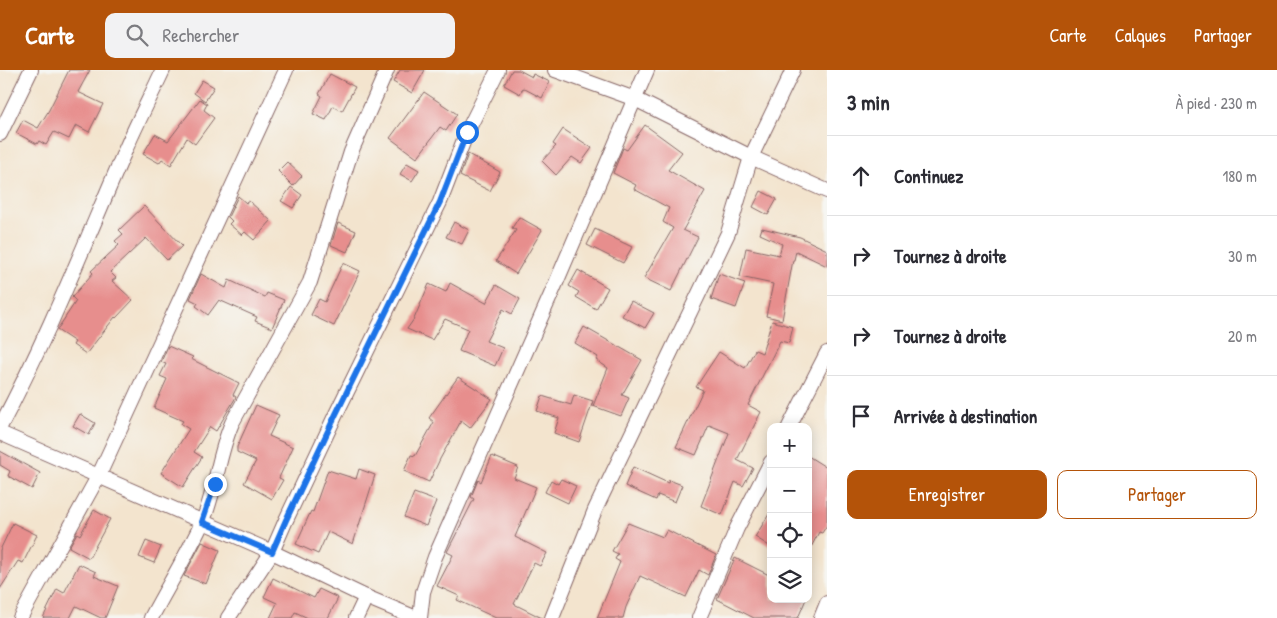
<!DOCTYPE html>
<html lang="fr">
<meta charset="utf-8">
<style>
body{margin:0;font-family:"Patrick Hand",sans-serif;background:#f2f2f3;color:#2b2b33}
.controls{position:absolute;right:15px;bottom:15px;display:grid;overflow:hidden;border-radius:10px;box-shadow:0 2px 12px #0003}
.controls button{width:45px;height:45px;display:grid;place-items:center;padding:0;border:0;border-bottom:1px solid #e1e1e2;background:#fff;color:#2b2b33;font:25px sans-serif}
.stop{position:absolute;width:15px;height:15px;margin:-11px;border:4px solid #1a73e8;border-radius:50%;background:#fff}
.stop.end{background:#1a73e8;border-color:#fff;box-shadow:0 1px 5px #0008}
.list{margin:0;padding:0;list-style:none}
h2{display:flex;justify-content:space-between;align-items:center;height:65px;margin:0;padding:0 20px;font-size:21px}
h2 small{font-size:16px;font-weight:400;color:#7c7c81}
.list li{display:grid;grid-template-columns:32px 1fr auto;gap:15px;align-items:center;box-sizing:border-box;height:80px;padding:0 20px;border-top:1px solid #e1e1e2}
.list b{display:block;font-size:19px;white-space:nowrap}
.list em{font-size:16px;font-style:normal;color:#7c7c81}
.actions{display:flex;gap:10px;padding:15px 20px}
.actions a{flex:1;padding:11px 0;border:1px solid #b45309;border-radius:10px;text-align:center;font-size:18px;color:#b45309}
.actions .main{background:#b45309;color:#fff}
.icon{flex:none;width:28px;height:28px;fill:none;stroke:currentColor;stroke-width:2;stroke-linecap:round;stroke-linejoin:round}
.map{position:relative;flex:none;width:827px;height:548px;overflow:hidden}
header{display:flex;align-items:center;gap:30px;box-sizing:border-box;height:70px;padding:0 25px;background:#b45309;color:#fff}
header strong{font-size:24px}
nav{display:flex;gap:28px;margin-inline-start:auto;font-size:18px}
.search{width:350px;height:45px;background:#f2f2f3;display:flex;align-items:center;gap:12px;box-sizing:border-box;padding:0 18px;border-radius:10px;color:#7c7c81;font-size:19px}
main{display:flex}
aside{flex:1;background:#fff}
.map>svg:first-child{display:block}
.building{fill:#e78e8d}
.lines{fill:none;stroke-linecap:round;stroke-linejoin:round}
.street-casing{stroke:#856464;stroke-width:16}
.street{stroke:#fff;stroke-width:14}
.route{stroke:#1a73e8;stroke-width:6}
</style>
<header>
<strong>Carte</strong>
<div class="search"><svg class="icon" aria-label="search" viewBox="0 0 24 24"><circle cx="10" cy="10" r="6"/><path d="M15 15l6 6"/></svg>Rechercher</div>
<nav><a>Carte</a><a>Calques</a><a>Partager</a></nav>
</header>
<main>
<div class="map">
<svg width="827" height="548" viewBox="0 0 827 548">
<rect width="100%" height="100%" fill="#f6f6f2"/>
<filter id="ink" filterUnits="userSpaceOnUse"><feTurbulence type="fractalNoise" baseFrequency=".02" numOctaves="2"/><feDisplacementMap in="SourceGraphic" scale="10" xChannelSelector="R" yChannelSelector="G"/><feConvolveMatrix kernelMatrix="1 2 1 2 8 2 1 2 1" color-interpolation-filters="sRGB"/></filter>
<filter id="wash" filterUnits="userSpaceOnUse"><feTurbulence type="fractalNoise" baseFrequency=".0096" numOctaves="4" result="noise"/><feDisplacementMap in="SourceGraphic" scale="20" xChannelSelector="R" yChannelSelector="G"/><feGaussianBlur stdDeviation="1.12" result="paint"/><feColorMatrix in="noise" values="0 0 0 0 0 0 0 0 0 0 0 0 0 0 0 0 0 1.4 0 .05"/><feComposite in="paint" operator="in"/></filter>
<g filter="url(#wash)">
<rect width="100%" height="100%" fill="#f3e4ce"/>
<g id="blocks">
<!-- building -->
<g class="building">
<path d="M69,0H90L78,22L103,34L89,62L76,55L69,69L54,62L46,75L39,71L37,74L16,63L23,50L38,58L49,40Z"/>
<path d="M400,0H425L412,23L393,12Z"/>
<path d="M512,0H519L532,7L533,4L550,12L542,28L523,18L520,24L504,15Z"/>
<path d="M330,4L355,17L342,41L333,36L326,50L313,44L322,26L319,24Z"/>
<path d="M202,10L214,17L205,31L194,23Z"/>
<path d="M424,22L457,44L446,61L440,57L417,88L390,68Z"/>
<path d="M200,29L207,34L204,40L214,48L195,74L187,68L171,95L162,89L159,93L143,84L155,64L168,71Z"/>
<path d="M645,55L682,82L668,100L705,121L683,160L698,167L671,221L644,208L673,158L663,152L669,138L634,119L636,115L613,103L623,78L627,80Z"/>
<path d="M563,59L592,78L581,93L572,87L556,105L542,91L556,76L553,74Z"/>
<path d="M468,84L500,102L490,121L460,106Z"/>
<path d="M287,92L302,106L293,116L278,101Z"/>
<path d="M407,93L419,100L412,111L400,104Z"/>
<path d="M291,117L302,125L293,138L281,131Z"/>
<path d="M761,121L777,129L768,145L753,137Z"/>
<path d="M238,126L246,133L249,131L271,151L254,170L245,162L242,165L229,154L232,151L228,147Z"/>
<path d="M144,136L182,176L167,190L146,168L110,202L116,208L112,211L133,230L116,248L115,247L86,284L73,275L75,272L57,260L76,231L72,227L93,203L91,201L119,175L115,171L123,164L119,160Z"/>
<path d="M519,147L542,160L516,204L496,191L516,160L512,158Z"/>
<path d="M454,152L469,160L462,174L446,167Z"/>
<path d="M338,153L356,161L347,182L331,175Z"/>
<path d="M762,158L800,167L827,180V196L796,181L794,190H793L782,250L766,246L773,214L740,207L746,178L779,185L782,174L760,164Z"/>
<path d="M595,159L632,177L623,193L587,175Z"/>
<path d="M343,193L360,201L334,256L311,245L319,229L325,232Z"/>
<path d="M578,200L608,218L596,239L576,227L579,222L569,216Z"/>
<path d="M201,204L226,218L229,210L265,227L267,223L284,230L272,258L255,251L257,247L219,230L208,245L196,236L198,233L190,229Z"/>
<path d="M719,204L745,213L736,238L711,229Z"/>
<path d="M450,213L486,233L496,215L520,229L512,244L503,239L486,271L503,278L495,296L459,281L468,259L445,249L432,270L407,259L414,249L429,214L446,222Z"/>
<path d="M631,231L654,243L645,258L622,246Z"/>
<path d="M772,251L793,257L789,273L780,271L748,335L761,342L737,390L753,398L743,416L735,412L722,445L701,436L729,363L709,355L696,385L676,377L703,320L696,317L719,282L745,298L755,280L762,283Z"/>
<path d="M584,257L642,290L622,325L629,328L621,346L593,336L608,298L596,290L598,287L575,273Z"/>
<path d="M168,276L193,287L191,289L239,313L233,325L236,327L216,361L210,357L194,382L202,387L183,417L161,403L189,359L181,354L183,351L154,338L167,309L160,306L166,294L161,292Z"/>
<path d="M458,307L492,329L470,358L461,351L440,389L429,412L404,401L411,385L415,386L434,352L429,348Z"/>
<path d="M574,325L593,331L579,372L554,363L559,348L537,341L542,326L571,335Z"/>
<path d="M256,335L279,345L269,366L293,377L279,408L283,410L272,429L244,413L256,391L237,382V377Z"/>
<path d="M80,344L95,353L89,365L73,356Z"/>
<path d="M0,381L40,403L32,419L8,406L10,401L0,395Z"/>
<path d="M492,386L518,397L514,408L536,417L515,467L547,483L540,496L534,493L514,534L542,548H496L457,530L459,526L437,516L453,485L447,482L474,429L471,427L478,410L481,412Z"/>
<path d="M808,386L827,398V455L822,463L819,462L808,483Z"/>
<path d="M633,397L668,413L669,410L682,415L675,432L658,425L656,430L625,416Z"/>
<path d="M359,399L375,405L353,474L328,462L318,484L296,474L311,441L313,442L328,400L356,409Z"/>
<path d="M561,409L576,416L568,433L545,422L551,410L558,414Z"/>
<path d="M414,423L436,431L426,456L404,447Z"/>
<path d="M94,440L110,449L89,488L69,477L77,463L80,465Z"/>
<path d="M771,441V477L755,467Z"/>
<path d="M13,453L37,465L23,493L18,491L0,519V480Z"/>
<path d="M628,453L663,467L667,460L716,485L708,505L699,500L686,527L640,506L626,537L623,548H597L620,492L615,489L618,484L612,481Z"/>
<path d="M146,471L161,477L154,493L139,487Z"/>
<path d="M202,472L220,480L206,514L184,506Z"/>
<path d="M735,488L771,506V529H806L798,548H754L717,529Z"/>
<path d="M79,494L96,502L94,506L118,516L105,548H101L76,536L70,548H43L57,519L64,523Z"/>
<path d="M273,508L314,528L319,519L338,528L328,548H308L295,542L292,548H270L277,533L264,527Z"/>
</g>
</g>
</g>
<g filter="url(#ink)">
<use href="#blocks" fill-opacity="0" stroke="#856464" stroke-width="1"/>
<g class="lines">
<defs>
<g id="street">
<path d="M555,0L635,29L751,87L827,121"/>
<path d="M0,64L31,0"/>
<path d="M0,357C47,269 84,175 124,83C136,55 150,28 163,0"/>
<path d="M789,357L827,283"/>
<path d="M0,363L272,482L366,527L416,548"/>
<path d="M20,548L99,405L286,0"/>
<path d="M151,548C168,516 187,485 202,453C216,421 218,385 232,353L310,212L351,82L387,0"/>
<path d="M228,548L272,482L286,450L336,344L440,132L467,62L498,0"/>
<path d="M356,548L366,527"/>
<path d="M420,548L423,522L435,487L553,220L647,0"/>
<path d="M552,548L595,440L728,163L751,87L793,0"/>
<path d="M699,548L737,458L771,392"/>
<path d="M821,548L827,533"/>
</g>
</defs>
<!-- street casing -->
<use href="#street" class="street-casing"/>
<!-- street -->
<use href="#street" class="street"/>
</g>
</g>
<g class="lines" filter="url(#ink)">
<!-- route -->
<path class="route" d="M215,414L202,452L272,482L286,450L336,344L440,132L467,62"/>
</g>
</svg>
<div class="controls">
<button>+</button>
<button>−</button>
<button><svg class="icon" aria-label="locate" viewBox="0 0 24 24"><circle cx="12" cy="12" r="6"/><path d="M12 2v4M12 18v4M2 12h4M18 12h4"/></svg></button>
<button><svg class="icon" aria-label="layers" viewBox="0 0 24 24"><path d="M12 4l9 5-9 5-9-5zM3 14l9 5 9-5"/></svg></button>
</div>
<div class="stop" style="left:467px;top:62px"></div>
<div class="stop end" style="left:215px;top:414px"></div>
</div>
<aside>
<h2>3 min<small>À pied · 230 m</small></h2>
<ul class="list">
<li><svg class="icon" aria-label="ahead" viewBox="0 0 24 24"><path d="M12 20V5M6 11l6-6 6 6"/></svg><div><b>Continuez</b></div><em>180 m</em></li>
<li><svg class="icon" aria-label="right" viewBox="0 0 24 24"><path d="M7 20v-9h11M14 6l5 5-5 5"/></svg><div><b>Tournez à droite</b></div><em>30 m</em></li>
<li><svg class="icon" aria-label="right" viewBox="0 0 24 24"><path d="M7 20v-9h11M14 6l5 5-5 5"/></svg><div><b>Tournez à droite</b></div><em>20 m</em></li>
<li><svg class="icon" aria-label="arrive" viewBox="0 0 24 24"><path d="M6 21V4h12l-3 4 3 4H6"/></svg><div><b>Arrivée à destination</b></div></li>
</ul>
<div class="actions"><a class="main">Enregistrer</a><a>Partager</a></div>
</aside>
</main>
